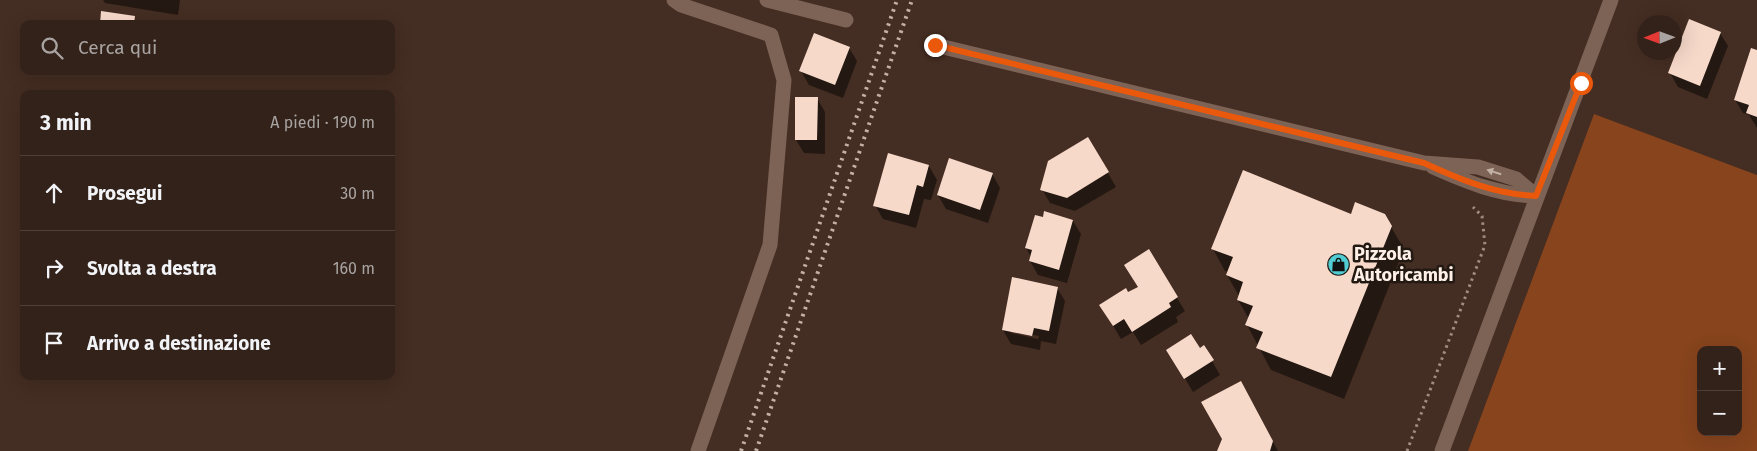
<!DOCTYPE html>
<html lang="it">
<meta charset="utf-8">
<style>
body{margin:0;font-family:"Fira Sans",sans-serif;background:#3b2a23;color:#f1f3f6}
.controls{position:absolute;right:15px;bottom:15px;display:grid;overflow:hidden;border-radius:10px;box-shadow:0 5px 20px #0002}
.controls button{width:45px;height:45px;display:grid;place-items:center;padding:0;border:0;border-bottom:1px solid #4e3f39;background:#33221a;color:#f1f3f6;font:25px sans-serif}
.compass{position:absolute;left:1637px;top:15px;width:45px;height:45px;border-radius:50%;background:#33221a;box-shadow:0 5px 20px #0002;rotate:269deg}
.stop{position:absolute;width:15px;height:15px;margin:-11px;border:4px solid #ea580c;border-radius:50%;background:#fff}
.stop.end{background:#ea580c;border-color:#fff;box-shadow:0 1px 5px #0008}
.list{margin:0;padding:0;list-style:none}
h2{display:flex;justify-content:space-between;align-items:center;height:65px;margin:0;padding:0 20px;font-size:21px}
h2 small{font-size:16px;font-weight:400;color:#a9a4a2}
.list li{display:grid;grid-template-columns:32px 1fr auto;gap:15px;align-items:center;box-sizing:border-box;height:75px;padding:0 20px;border-top:1px solid #4e3f39}
.list b{display:block;font-size:19px;white-space:nowrap}
.list em{font-size:16px;font-style:normal;color:#a9a4a2}
.icon{flex:none;width:28px;height:28px;fill:none;stroke:currentColor;stroke-width:2;stroke-linecap:round;stroke-linejoin:round}
.map{position:relative;flex:none;width:1757px;height:451px;overflow:hidden}
.search{position:absolute;background:#33221a;box-shadow:0 5px 20px #0002;left:20px;top:20px;width:375px;height:55px;display:flex;align-items:center;gap:12px;box-sizing:border-box;padding:0 18px;border-radius:10px;color:#a9a4a2;font-size:19px}
.panel{position:absolute;background:#33221a;box-shadow:0 5px 20px #0002;left:20px;top:90px;width:375px;height:290px;border-radius:10px}
.map>svg:first-child{display:block}
.forest{fill:#87441d;fill-rule:evenodd}
.shadow{fill:#0007;fill-rule:evenodd}
.building{fill:#f7d9ca}
.lines{fill:none;stroke-linecap:round;stroke-linejoin:round}
.path{stroke:#a08c83;stroke-width:3;stroke-dasharray:2.5 4;stroke-linecap:butt}
.lane{stroke:#7d6356;stroke-width:15}
.street{stroke:#7d6356;stroke-width:15}
.secondary{stroke:#7d6356;stroke-width:15}
.rail{stroke:#c2b0a7;stroke-width:4;stroke-dasharray:2.5 5;stroke-linecap:butt}
.oneway{fill:#c4b1a6}
.route{stroke:#ea580c;stroke-width:6}
.labels{text-anchor:middle;stroke-width:5;stroke-linejoin:round;paint-order:stroke}
.poi-label{font-size:18px;font-weight:bold;fill:#fff0e8;stroke:#231913;text-anchor:start}
</style>
<div class="map">
<svg width="1757" height="451" viewBox="0 0 1757 451">
<rect width="100%" height="100%" fill="#442d22"/>
<!-- forest -->
<path class="forest" d="M1594,114L1757,175V451H1468ZM1701,350H1738V432H1701Z"/>
<!-- shadow -->
<g class="shadow">
<path d="M103,0H180L178,15L105,3Z"/>
<path d="M1720,33L1728,46L1707,99L1678,87L1670,73Z"/>
<path d="M849,48L857,61L843,98L809,85L801,71Z"/>
<path d="M1757,51V128L1749,115L1743,113L1735,100Z"/>
<path d="M817,98L825,112V154L804,153L796,140Z"/>
<path d="M1088,139L1116,187L1075,211L1050,203L1042,189Z"/>
<path d="M929,166L937,180L931,200L924,199L916,228L883,219L875,205Z"/>
<path d="M992,174L1000,188L988,223L946,209L938,195Z"/>
<path d="M1352,215H1384L1404,249L1344,399L1271,370L1247,325L1249,319L1238,300L1239,296L1227,275L1228,272L1225,271L1213,249Z"/>
<path d="M1044,219L1073,221L1081,234L1067,283L1038,275L1030,261L1031,257L1026,248Z"/>
<path d="M1057,288L1065,301L1056,344L1041,341L1040,350L1011,344L1003,330ZM1011,331L1039,336L1038,339L1011,333Z"/>
<path d="M1139,288L1177,298L1185,311L1176,317L1178,322L1141,345L1133,332L1121,339L1109,319L1128,294Z"/>
<path d="M1204,347L1220,375L1193,392L1168,350H1199Z"/>
<path d="M1251,401L1278,451H1218L1223,439Z"/>
</g>
<!-- building -->
<g class="building">
<path d="M101,11L135,16L134,24H100Z"/>
<path d="M1689,19L1721,32L1700,86L1668,73Z"/>
<path d="M814,33L850,47L835,85L799,71Z"/>
<path d="M1751,48L1757,50V117L1746,113L1749,105L1734,100Z"/>
<path d="M795,97H818L817,140H795Z"/>
<path d="M1088,137L1109,172L1067,198L1040,190L1048,161Z"/>
<path d="M888,153L929,165L923,187L917,185L909,215L873,206Z"/>
<path d="M949,158L993,173L980,210L937,195Z"/>
<path d="M1243,170L1351,214L1355,202L1385,214L1392,226L1331,377L1256,348L1263,332L1245,325L1253,306L1237,300L1243,282L1226,275L1233,257L1211,249Z"/>
<path d="M1044,211L1073,220L1059,270L1029,261L1032,250L1025,248L1035,215L1043,217Z"/>
<path d="M1149,249L1178,297L1169,303L1171,307L1132,332L1124,319L1113,326L1099,305L1126,288L1128,292L1138,287L1124,265Z"/>
<path d="M1012,277L1058,287L1049,331L1034,328L1032,336L1002,330Z"/>
<path d="M1191,334L1200,348L1204,345L1214,360L1184,379L1166,350Z"/>
<path d="M1241,381L1273,441L1270,451H1217L1222,439L1201,402Z"/>
</g>
<g class="lines">
<!-- path -->
<path class="path" d="M1407,451L1485,245L1482,216L1473,207"/>
<!-- lane -->
<path class="lane" d="M767,0L846,20"/>
<!-- street -->
<g class="street">
<path d="M674,0L681,5L771,35L784,80L770,245L698,451"/>
<path d="M935,45L1424,163L1478,167L1516,179L1536,196"/>
<path d="M1433,167C1467,182 1498,195 1536,196"/>
</g>
<!-- secondary -->
<path class="secondary" d="M1442,451L1611,0"/>
<!-- rail -->
<g class="rail">
<path d="M741,451L897,0"/>
<path d="M756,451L912,0"/>
</g>
</g>
<!-- one-way arrows -->
<defs><path id="oneway-solid" d="M-6-.8H1V-3.2L6.5 0L1 3.2V.8H-6Z" transform="scale(1.25)"/></defs>
<use class="oneway" href="#oneway-solid" transform="translate(1494 172) rotate(-162)"/>
<g class="lines">
<!-- route -->
<path class="route" d="M935,45L1424,163C1461,180 1495,194 1536,196L1581,83"/>
</g>
<!-- icons -->
<defs>
<symbol id="shop-disc" viewBox="-11 -11 22 22"><circle r="9.5" fill="#51ccd3" stroke="#231913"/><path d="M-5-2.5h2.3a2.7 3.5 0 0 1 5.4 0H5L5.5 6h-11ZM-1.5-2.5h3a1.5 2.3 0 0 0-3 0Z" fill="#111"/></symbol>
</defs>
<g fill-rule="evenodd">
<use href="#shop-disc" x="1326" y="252" width="25" height="25"/>
</g>
<g class="labels">
<!-- poi labels -->
<g class="poi-label">
<text x="1354" y="260">Pizzola<tspan x="1354" dy="21">Autoricambi</tspan></text>
</g>
</g>
</svg>
<div class="controls">
<button>+</button>
<button>−</button>
</div>
<svg class="compass" viewBox="-18 -18 36 36"><path d="M0-13l5 13h-10z" fill="#e53935"/><path d="M0 13l5-13h-10z" fill="#a9a4a2"/></svg>
<div class="stop" style="left:1581px;top:83px"></div>
<div class="stop end" style="left:935px;top:45px"></div>
<div class="search"><svg class="icon" aria-label="search" viewBox="0 0 24 24"><circle cx="10" cy="10" r="6"/><path d="M15 15l6 6"/></svg>Cerca qui</div>
<section class="panel">
<h2>3 min<small>A piedi · 190 m</small></h2>
<ul class="list">
<li><svg class="icon" aria-label="ahead" viewBox="0 0 24 24"><path d="M12 20V5M6 11l6-6 6 6"/></svg><div><b>Prosegui</b></div><em>30 m</em></li>
<li><svg class="icon" aria-label="right" viewBox="0 0 24 24"><path d="M7 20v-9h11M14 6l5 5-5 5"/></svg><div><b>Svolta a destra</b></div><em>160 m</em></li>
<li><svg class="icon" aria-label="arrive" viewBox="0 0 24 24"><path d="M6 21V4h12l-3 4 3 4H6"/></svg><div><b>Arrivo a destinazione</b></div></li>
</ul>
</section>
</div>
